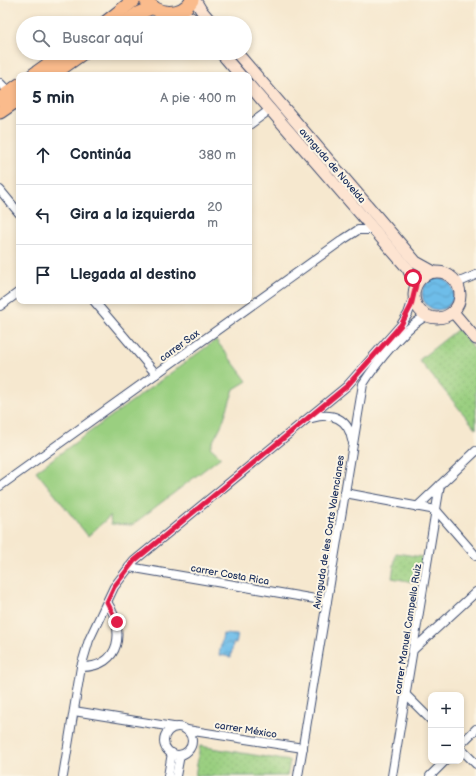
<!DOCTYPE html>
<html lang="es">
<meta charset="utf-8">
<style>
body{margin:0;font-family:"Balsamiq Sans",sans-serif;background:#f2f2f3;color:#1f2937}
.controls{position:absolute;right:12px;bottom:12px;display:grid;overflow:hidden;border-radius:8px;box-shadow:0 2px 6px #0003}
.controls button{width:36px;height:36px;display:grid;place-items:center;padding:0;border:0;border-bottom:1px solid #e0e1e3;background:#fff;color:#1f2937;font:20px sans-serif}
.stop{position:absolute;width:12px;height:12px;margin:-9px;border:3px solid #e11d48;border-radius:50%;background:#fff}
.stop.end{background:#e11d48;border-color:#fff;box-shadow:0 1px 4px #0008}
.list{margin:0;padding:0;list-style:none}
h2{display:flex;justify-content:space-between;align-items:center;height:52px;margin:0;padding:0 16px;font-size:17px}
h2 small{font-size:13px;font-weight:400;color:#747a83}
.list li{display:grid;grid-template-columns:26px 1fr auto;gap:12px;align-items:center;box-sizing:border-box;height:60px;padding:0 16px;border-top:1px solid #e0e1e3}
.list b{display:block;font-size:15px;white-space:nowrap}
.list em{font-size:13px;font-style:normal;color:#747a83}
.icon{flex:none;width:22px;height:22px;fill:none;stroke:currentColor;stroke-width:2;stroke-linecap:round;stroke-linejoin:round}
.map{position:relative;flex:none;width:476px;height:776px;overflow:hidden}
.search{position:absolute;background:#fff;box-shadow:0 2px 6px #0003;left:16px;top:16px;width:236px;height:44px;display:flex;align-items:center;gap:10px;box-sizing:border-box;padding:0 14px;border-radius:22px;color:#747a83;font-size:15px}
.panel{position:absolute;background:#fff;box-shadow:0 2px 6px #0003;left:16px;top:72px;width:236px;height:232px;border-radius:8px}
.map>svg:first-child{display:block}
.park{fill:url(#park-dots);stroke:#5a7f6f}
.pitch{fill:#9acf80;stroke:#5a7f6f}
.water{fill:url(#water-waves);stroke:#4476a4}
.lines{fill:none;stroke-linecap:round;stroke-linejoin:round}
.minor-casing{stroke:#3c4b6f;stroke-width:10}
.secondary-casing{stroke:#3c4b6f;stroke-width:13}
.primary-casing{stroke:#3c4b6f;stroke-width:15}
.minor{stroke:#fff;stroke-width:8}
.secondary{stroke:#fde4d1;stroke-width:11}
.primary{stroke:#fabb8c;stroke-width:13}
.route{stroke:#e11d48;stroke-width:5}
.labels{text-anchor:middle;stroke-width:4;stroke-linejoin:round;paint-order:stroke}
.street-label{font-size:10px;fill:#1b2f5e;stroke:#fcf5e5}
</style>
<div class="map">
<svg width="476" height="776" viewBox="0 0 476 776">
<defs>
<pattern id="park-dots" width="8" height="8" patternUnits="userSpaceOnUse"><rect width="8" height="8" fill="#9acf80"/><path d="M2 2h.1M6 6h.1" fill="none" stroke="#84b271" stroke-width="1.8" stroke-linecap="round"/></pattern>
<pattern id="water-waves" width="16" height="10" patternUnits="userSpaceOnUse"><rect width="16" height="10" fill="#6ebde9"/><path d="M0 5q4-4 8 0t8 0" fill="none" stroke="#5a9ac0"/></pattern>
</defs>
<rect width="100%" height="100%" fill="#fcf5e5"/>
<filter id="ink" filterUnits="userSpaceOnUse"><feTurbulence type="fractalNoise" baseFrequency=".025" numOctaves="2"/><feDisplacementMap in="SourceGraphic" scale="8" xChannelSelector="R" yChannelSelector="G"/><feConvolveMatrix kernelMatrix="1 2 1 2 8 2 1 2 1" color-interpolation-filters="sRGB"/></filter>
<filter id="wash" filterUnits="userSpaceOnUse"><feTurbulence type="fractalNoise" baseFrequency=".012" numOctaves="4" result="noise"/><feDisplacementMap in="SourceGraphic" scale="16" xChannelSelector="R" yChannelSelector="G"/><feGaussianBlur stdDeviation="0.9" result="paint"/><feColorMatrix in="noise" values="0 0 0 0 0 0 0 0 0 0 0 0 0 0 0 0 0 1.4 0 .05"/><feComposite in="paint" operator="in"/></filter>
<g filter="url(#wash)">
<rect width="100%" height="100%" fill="#f6e8cf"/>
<!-- park -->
<g class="park">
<path d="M458,329L476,352V429L419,360Z"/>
<path d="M396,553L422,557L418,583L392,578Z"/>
<path d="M200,746L290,761L287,776H195Z"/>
</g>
<!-- pitch -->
<path class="pitch" d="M216,340L247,381L234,389L222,424L210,447L221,457L132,525L111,524L110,516L88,536L36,471Z"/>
<!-- water -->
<g class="water">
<circle cx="438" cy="294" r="16"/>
<path d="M223,634L238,635L236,643H233L231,657L219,655Z"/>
</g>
</g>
<g filter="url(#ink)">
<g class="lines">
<defs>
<g id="minor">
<path d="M0,83L3,86"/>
<path d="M249,125L271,109"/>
<path d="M0,190L19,213"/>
<path d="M457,283L476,275"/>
<path d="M94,301L156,374"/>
<path d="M0,306L19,292"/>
<path d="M312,418C332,412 348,418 352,440"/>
<path d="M0,486L344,239L358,230H373"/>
<path d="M345,493L436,510L476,556"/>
<path d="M417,507L476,451"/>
<path d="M129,567L327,601"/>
<path d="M414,649L476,592"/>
<path d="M81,667C122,667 125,630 107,602"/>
<path d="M406,695L431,720"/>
<path d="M74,711L173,727"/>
<circle cx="178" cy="741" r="14"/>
<path d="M187,730L303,748"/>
<path d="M461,744L476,729"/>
<path d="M461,749L476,764"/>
<path d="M63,776L81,667L89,640L114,587L134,561L347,386L401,325L408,314L414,296"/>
<path d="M168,776L172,753"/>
<path d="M176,776L180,755"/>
<path d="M298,776L363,384C375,365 407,324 427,316"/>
<path d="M392,776L440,485"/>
<path d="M430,776L445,761"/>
</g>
<g id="secondary">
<path d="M195,0L201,10L212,23"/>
<path d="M177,11L191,18L195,23"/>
<path d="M221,53L240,75"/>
<path d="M237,53L416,262L434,272"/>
<path d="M249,85L408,269L416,285"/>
<circle cx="437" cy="295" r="23"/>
<path d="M453,312L476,339"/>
</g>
<g id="primary">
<path d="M146,0C157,16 181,17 192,0"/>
<path d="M105,23L134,0"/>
<path d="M124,23L137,14L153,7"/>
<path d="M33,75L64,53"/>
<path d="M52,75L83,53"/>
<path d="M0,99L19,85"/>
<path d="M0,112L19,99"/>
</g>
</defs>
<!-- minor casing -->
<use href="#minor" class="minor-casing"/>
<!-- secondary casing -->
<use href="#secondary" class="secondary-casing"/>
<!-- primary casing -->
<use href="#primary" class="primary-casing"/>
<!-- minor -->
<use href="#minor" class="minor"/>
<!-- secondary -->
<use href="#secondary" class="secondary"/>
<!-- primary -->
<use href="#primary" class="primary"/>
</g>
</g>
<g class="lines" filter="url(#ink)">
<!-- route -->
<path class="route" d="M117,622L107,602L114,587L134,561L347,386L401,325L411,306L416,285L413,278"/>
</g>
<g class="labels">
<!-- street labels -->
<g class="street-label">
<text transform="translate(333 165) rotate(49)" y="4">avinguda de Novelda</text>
<text transform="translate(179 345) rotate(-36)" y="4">carrer Sax</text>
<text transform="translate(328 532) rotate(-81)" y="4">Avinguda de les Corts Valencianes</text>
<text transform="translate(230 574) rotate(10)" y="4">carrer Costa Rica</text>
<text transform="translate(407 629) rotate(-81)" y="4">carrer Manuel Campello Ruiz</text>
<text transform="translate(246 729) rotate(9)" y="4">carrer México</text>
</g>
</g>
</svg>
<div class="controls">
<button>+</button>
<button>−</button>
</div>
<div class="stop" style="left:413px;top:278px"></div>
<div class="stop end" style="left:117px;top:622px"></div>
<div class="search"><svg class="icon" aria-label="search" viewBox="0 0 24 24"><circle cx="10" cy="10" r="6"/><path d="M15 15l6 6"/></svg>Buscar aquí</div>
<section class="panel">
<h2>5 min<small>A pie · 400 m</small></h2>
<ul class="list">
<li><svg class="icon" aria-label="ahead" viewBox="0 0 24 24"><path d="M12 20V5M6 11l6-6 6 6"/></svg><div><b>Continúa</b></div><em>380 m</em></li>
<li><svg class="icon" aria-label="left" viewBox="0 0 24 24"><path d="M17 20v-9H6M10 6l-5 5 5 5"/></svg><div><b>Gira a la izquierda</b></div><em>20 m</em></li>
<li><svg class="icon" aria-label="arrive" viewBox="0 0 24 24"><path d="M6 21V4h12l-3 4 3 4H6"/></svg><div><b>Llegada al destino</b></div></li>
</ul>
</section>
</div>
